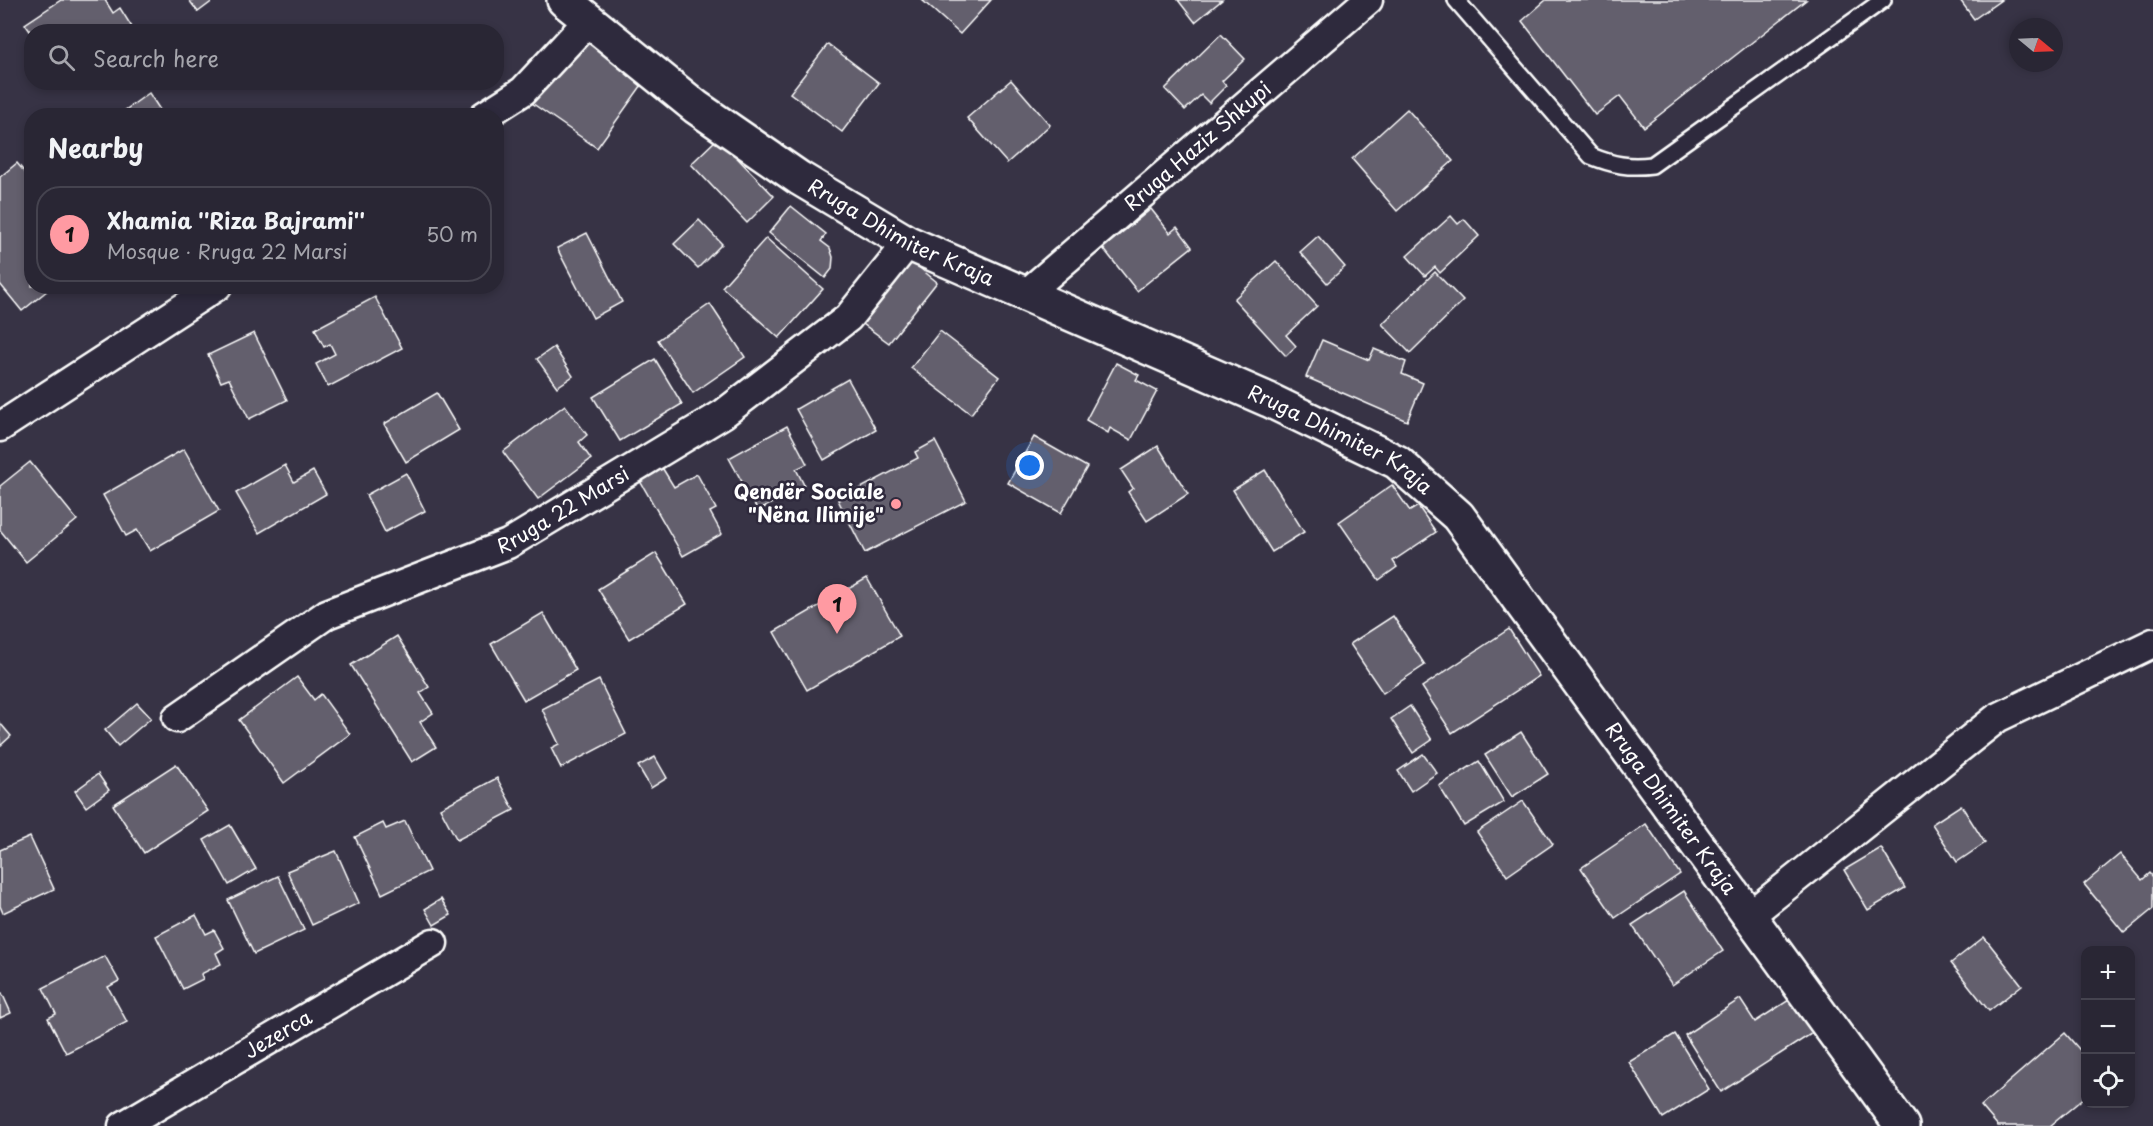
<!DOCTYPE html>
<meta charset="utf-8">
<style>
body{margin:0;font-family:"Playpen Sans",sans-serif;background:#353240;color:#f1f3f6}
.controls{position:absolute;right:18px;bottom:18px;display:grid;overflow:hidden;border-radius:12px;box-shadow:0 3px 9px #0003}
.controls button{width:54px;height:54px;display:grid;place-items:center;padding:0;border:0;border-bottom:2px solid #45434f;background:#292634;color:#f1f3f6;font:30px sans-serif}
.compass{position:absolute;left:2009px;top:18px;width:54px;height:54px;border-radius:50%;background:#292634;box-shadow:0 3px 9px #0003;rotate:109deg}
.you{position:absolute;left:1030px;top:466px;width:21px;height:21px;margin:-15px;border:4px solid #fff;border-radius:50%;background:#1a73e8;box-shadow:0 0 0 9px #1a73e833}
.badge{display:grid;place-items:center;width:39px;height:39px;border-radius:50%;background:#ff9aa2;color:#111;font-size:20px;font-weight:700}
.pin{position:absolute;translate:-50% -50px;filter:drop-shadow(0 2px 3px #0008)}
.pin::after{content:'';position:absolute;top:32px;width:21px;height:18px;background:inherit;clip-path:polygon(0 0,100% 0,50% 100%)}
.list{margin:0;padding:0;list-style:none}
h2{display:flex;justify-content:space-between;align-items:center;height:78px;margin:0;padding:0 24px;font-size:26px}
h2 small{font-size:20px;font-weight:400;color:#a5a5ac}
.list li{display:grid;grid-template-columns:39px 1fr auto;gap:18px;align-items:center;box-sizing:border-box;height:96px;margin:0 12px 12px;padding:0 12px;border:2px solid #45434f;border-radius:24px}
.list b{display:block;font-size:22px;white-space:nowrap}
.list p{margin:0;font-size:20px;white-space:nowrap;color:#a5a5ac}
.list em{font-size:20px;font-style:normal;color:#a5a5ac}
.icon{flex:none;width:33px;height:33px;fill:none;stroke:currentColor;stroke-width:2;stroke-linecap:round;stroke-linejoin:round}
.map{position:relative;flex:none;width:2153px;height:1126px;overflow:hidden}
.search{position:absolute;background:#292634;box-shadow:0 3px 9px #0003;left:24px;top:24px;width:480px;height:66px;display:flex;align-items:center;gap:15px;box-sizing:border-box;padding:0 21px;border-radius:24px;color:#a5a5ac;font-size:22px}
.panel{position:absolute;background:#292634;box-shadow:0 3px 9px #0003;left:24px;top:108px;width:480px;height:186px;border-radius:24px}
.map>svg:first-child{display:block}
.building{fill:#635f6d;stroke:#fff;stroke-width:1.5}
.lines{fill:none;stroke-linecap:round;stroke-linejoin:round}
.lane-casing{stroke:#fff;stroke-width:20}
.street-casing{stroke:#fff;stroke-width:33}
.secondary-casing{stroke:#fff;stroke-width:38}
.lane{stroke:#2f2a3d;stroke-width:15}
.street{stroke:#2f2a3d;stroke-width:28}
.secondary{stroke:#2f2a3d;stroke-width:33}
.poi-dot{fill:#ff9aa2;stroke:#2f2a3d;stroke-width:2}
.labels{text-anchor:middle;stroke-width:5;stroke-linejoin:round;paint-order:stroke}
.street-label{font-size:20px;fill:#fff;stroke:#2f2a3d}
.poi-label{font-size:20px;font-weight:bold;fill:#fff;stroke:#2f2a3d;text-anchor:end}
</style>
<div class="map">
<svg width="2153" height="1126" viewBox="0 0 2153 1126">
<rect width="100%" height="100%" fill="#373345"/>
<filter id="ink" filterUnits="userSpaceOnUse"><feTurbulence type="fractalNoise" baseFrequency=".0167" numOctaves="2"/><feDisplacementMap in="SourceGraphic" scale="12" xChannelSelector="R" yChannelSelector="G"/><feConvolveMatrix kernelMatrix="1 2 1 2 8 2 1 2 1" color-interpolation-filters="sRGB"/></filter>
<g filter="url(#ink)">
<!-- building -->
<g class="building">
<path d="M61,0H105L113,13L120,8L135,32H32V34L25,24Z"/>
<path d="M189,0H214L198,12Z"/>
<path d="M922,0H991L960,34Z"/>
<path d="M1178,0H1222L1195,22Z"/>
<path d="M1546,0H1806L1644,127L1620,96L1595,115L1522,21Z"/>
<path d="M1960,0H2001L1974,19Z"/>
<path d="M1221,34L1245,59L1222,81L1226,86L1209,103L1201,95L1185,110L1165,89Z"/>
<path d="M596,36L649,75L597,148L526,99Z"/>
<path d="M828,44L879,83L842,132L790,93Z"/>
<path d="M1011,80L1050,125L1007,163L967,118Z"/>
<path d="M149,93L164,116H117Z"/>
<path d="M1407,109L1453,161L1397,211L1352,159Z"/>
<path d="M718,138L774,196L747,223L691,164Z"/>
<path d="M17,163L32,181V286H53L22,311L0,284V177Z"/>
<path d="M791,206L826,234L821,241L830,248L833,257L832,269L825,278L769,233Z"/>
<path d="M1151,209L1170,233L1177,227L1192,247L1137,291L1103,248Z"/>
<path d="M1451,216L1458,224L1464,219L1479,236L1440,273L1435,267L1425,276L1407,256Z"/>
<path d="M699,220L722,244L698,268L674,244Z"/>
<path d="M587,233L622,302L593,318L557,248Z"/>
<path d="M1318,236L1345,267L1327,283L1300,252Z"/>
<path d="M766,238L823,289L779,338L722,287Z"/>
<path d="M911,261L937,282L889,343L863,324Z"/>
<path d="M1276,261L1317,306L1286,335L1296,346L1286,356L1234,299Z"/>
<path d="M1435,272L1463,301L1410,353L1382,324Z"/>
<path d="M375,297L402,348L328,387L316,364L335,354L330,344L324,347L315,329Z"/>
<path d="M710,304L745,357L693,393L658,340Z"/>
<path d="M940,331L999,377L971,414L911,368Z"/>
<path d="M254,333L287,400L249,419L229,379L221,382L208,355Z"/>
<path d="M1322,340L1369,360L1374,349L1406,362L1402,374L1423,383L1407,421L1306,377Z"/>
<path d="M554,347L573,376L557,387L537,359Z"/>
<path d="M655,359L682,404L620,441L593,397Z"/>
<path d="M1116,363L1139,375L1136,380L1157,391L1131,440L1110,428L1108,433L1086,420Z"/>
<path d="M848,379L876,430L824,460L796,409Z"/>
<path d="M437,393L459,430L406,462L384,424Z"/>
<path d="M565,405L587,435L579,442L591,459L538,499L503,452Z"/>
<path d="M787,426L807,464L796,469L804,485L758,511L729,458Z"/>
<path d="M1034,437L1087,467L1061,513L1008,483Z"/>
<path d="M935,441L966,501L865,553L838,500L918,458L915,452Z"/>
<path d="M1158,446L1188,494L1147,521L1128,492L1133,488L1121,470Z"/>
<path d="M184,449L219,511L150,551L137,530L126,536L103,495Z"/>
<path d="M658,461L674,487L697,474L716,509L710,512L722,534L683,556L636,474Z"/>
<path d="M30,462L77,520L26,562L0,530V486Z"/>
<path d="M285,465L294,482L313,471L326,494L259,533L236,493Z"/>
<path d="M1265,470L1304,532L1272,552L1233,490Z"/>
<path d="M406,473L425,511L385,532L366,495Z"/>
<path d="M1392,485L1410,511L1418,506L1436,532L1393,561L1397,567L1379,580L1339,522Z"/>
<path d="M656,553L687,604L629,639L598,589Z"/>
<path d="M867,578L900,636L807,690L774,632Z"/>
<path d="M543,613L576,670L524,700L491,644Z"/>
<path d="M1393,616L1425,665L1383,693L1350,644Z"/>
<path d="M1509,629L1539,676L1452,733L1422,687Z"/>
<path d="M397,636L429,687L420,693L433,713L420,722L436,747L412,762L351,665Z"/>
<path d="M297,677L314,700L321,694L350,734L284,783L239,720Z"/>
<path d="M599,680L626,734L561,768L551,748L559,744L542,709Z"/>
<path d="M137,703L151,718L118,746L105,730Z"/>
<path d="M1410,706L1432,740L1413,753L1391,719Z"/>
<path d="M0,723L11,736L0,746Z"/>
<path d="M1521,732L1548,774L1512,797L1485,755Z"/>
<path d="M1423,754L1437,773L1411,791L1398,771Z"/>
<path d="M655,757L667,778L651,788L638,766Z"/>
<path d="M1479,761L1504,802L1464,826L1439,786Z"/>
<path d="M176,764L208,811L144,853L113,805Z"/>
<path d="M98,774L109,790L86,807L75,791Z"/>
<path d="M497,778L514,810L457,840L440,808Z"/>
<path d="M1523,801L1553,844L1507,876L1477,832Z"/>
<path d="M1961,805L1985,843L1957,862L1932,824Z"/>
<path d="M405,821L429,871L382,894L355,837L383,823L386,829Z"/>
<path d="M1646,824L1680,874L1615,918L1581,868Z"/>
<path d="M230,825L256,869L229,885L204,840Z"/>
<path d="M30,837L54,889L3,913L0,906V850Z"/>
<path d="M1881,848L1905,888L1868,910L1844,870Z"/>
<path d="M336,851L359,903L312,925L287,871Z"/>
<path d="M2120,854L2142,880L2150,873L2153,877V909L2124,933L2084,884Z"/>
<path d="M278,876L304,930L254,954L228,900Z"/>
<path d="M1684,891L1723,951L1672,985L1632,925Z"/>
<path d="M441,899L451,915L434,925L425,909Z"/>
<path d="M196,915L206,934L214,930L224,948L216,953L221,964L201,974L203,979L183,989L156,936Z"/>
<path d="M1984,937L2022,985L1989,1011L1951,963Z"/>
<path d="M105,956L119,981L108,987L127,1022L66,1053L48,1018L56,1014L43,988Z"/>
<path d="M2,993L11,1013L0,1018V994Z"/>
<path d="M1792,998L1814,1032L1721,1092L1685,1035L1740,999L1755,1022Z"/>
<path d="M2065,1033L2086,1057V1096L2050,1126H1998L1981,1106Z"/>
<path d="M1675,1034L1709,1089L1663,1118L1629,1062Z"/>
</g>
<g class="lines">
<defs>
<path id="lane" d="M1456,0L1591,156C1613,165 1629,168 1652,165L1883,0"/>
<g id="street">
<path d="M484,116L523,91L589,20"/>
<path id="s1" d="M1027,293L1368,0"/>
<path d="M0,427L217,286"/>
<path id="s2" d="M177,718L327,614L508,544L723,414L848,318L908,243"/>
<path d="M1750,915L1997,718L2153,643"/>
<path id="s3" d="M123,1126L433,943"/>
</g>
<g id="secondary">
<path id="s4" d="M564,0L696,107L799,178L908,243L1269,400L1397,462L1458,516L1902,1126"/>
</g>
</defs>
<!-- lane casing -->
<use href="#lane" class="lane-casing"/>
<!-- street casing -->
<use href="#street" class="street-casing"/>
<!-- secondary casing -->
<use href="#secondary" class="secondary-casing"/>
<!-- lane -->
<use href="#lane" class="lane"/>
<!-- street -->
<use href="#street" class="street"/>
<!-- secondary -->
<use href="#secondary" class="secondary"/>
</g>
</g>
<!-- markers -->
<circle class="poi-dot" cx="896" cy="504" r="6"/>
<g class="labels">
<!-- street labels -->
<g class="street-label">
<text dy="7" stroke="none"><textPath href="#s1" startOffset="225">Rruga Haziz Shkupi</textPath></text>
<text dy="7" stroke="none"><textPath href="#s4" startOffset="411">Rruga Dhimiter Kraja</textPath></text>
<text dy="7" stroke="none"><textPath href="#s4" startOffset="897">Rruga Dhimiter Kraja</textPath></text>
<text dy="7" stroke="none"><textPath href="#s2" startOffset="441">Rruga 22 Marsi</textPath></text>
<text dy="7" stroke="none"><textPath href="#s4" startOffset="1401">Rruga Dhimiter Kraja</textPath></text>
<text dy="7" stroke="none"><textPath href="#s3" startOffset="180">Jezerca</textPath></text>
</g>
<!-- poi labels -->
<g class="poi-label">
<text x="884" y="499">Qendër Sociale<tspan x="884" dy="23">"Nëna Ilimije"</tspan></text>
</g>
</g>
</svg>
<div class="controls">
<button>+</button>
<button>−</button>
<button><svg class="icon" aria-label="locate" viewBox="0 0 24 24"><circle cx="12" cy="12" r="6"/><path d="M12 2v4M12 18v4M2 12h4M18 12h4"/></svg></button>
</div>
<svg class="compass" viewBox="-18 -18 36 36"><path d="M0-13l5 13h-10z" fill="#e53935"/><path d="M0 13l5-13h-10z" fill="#a5a5ac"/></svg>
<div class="you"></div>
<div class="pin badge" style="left:837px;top:634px">1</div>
<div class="search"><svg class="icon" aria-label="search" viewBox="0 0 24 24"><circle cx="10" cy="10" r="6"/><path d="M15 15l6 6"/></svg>Search here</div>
<section class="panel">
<h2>Nearby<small></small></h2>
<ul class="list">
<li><span class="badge">1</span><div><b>Xhamia ''Riza Bajrami''</b><p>Mosque · Rruga 22 Marsi</p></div><em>50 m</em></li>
</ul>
</section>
</div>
